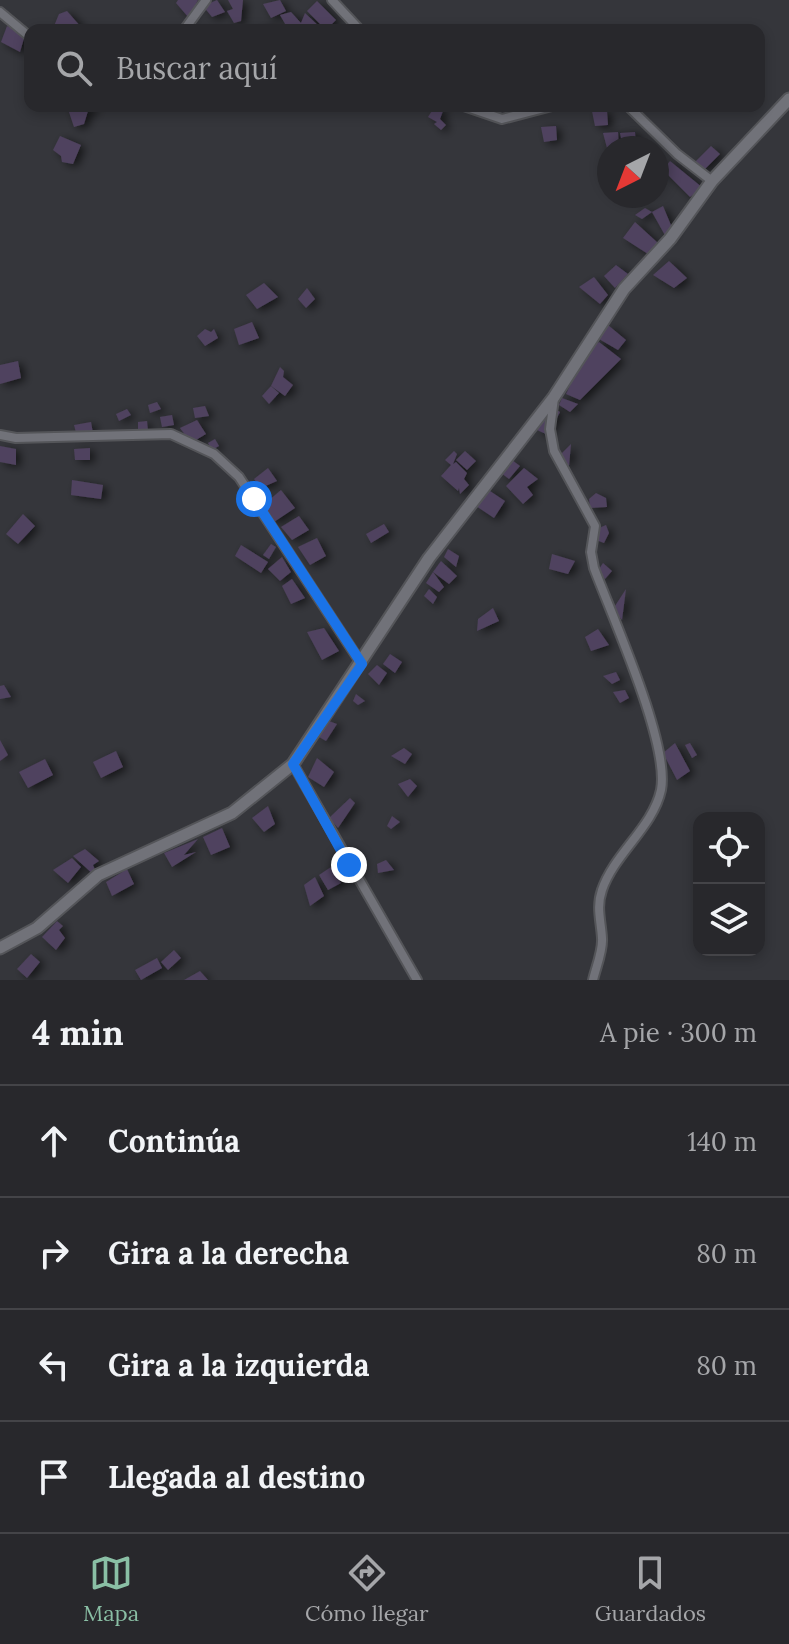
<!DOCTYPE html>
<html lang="es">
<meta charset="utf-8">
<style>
body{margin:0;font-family:Lora,serif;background:#343438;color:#f1f3f6}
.controls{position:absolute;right:24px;bottom:24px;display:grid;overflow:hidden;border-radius:16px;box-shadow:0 4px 12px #0003}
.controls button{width:72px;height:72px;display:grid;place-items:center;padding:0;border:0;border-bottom:2px solid #444448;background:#28282c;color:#f1f3f6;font:40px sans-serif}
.compass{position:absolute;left:597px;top:136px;width:72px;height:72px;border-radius:50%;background:#28282c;box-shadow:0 4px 12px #0003;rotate:222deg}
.stop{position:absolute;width:24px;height:24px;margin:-18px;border:6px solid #1a73e8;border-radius:50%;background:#fff}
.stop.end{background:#1a73e8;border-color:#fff;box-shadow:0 2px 8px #0008}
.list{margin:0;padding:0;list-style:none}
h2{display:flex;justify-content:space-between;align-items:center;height:104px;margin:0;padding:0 32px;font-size:34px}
h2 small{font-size:26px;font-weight:400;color:#a5a6a9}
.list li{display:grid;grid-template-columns:52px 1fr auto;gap:24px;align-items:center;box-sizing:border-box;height:112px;padding:0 32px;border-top:2px solid #444448}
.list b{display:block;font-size:30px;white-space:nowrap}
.list em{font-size:26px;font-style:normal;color:#a5a6a9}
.icon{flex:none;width:44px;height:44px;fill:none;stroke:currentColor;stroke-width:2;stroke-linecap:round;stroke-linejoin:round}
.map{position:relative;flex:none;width:789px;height:980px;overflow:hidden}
.search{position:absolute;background:#28282c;box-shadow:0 4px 12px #0003;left:24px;right:24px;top:24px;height:88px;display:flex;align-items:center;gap:20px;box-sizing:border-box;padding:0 28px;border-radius:16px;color:#a5a6a9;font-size:30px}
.sheet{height:552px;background:#28282c}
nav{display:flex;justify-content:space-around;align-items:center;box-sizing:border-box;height:112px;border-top:2px solid #444448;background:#28282c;font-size:22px;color:#a5a6a9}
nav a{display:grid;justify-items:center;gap:4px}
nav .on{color:#8abfa5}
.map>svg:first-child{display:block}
.building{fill:#4f425e;filter:url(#shadow)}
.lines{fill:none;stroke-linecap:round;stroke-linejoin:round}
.street-casing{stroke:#545559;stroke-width:12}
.secondary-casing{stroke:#545559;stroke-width:15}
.street{stroke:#717279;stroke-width:8}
.secondary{stroke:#717279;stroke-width:11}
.route{stroke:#1a73e8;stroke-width:10}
</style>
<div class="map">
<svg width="789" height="980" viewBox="0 0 789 980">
<defs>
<filter id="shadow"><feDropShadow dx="4.5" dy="2.5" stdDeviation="4" flood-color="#0009"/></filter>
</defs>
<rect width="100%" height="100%" fill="#35363b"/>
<!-- building -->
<g class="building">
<path d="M178,0H198L189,18L176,3Z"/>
<path d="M217,0L225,12L212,17L203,6Z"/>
<path d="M228,0H243L241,21L234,23L227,11L233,9Z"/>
<path d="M280,0L286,11L271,18L263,4Z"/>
<path d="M317,1L336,20L326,30L307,11Z"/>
<path d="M67,11L81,27L82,30H59L54,26L59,14Z"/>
<path d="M291,12L301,23L305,13L323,30H298L300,25L288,29L280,15Z"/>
<path d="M272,24L275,30H254V29Z"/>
<path d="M7,26L25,35L20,52L1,42Z"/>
<path d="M67,106H92L95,112L88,111L84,124L74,127Z"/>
<path d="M435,106L443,111L440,119L446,125L441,130L434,124L437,122L428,117Z"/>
<path d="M592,111H607L608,125L595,126Z"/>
<path d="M556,126L557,140L544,142L541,127Z"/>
<path d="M618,132L619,147L607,148L603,133Z"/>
<path d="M635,132L636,146L623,148L620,133Z"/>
<path d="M60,136L81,145L73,164L62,162L61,156L53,150Z"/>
<path d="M711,146L720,154L703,171L694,163Z"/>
<path d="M670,161L703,188L690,197L663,170Z"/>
<path d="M663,206L673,230L667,239L652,212Z"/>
<path d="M645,208L652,212L642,219L635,215Z"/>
<path d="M635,222L658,243L648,254L623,238Z"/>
<path d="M669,261L687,278L674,288L653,275Z"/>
<path d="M616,265L628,274L615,288L604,276Z"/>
<path d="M594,277L608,295L600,304L579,287Z"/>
<path d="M264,283L278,297L257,309L246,295Z"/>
<path d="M307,288L315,299L306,308L298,299Z"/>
<path d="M252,322L259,338L239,345L234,329Z"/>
<path d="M608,325L626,340L618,350L599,339Z"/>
<path d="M205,329L211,332L214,329L218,338L205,346L197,336Z"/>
<path d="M599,342L621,359L580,400L566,394L585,352Z"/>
<path d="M18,361L21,378L0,384V365Z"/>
<path d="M280,367L284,371L283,377L293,385L285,396L271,386Z"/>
<path d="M271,386L279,393L269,404L262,396Z"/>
<path d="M562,398L578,404L570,412L559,405Z"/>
<path d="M157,402L161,409L150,413L148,405Z"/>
<path d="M205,406L209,416L195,418L193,408Z"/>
<path d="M550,406L560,412L548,435L537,430Z"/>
<path d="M127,409L131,415L119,421L116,414Z"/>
<path d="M172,415L174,425L162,427L160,417Z"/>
<path d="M197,420L206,434L191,443L180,428Z"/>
<path d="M147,421L148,431H138V422Z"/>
<path d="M91,422L93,433L77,436L74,425Z"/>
<path d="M215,439L219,446L212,450L208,443Z"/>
<path d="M571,444L569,466L559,456Z"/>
<path d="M0,446L16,449V465L0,462Z"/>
<path d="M90,448V460H75L74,449Z"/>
<path d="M454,451L457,454L453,464L456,462L467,473L464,479L469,485L460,494L459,488L458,491L441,476L451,465L445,460Z"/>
<path d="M465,451L476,461L467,470L456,460Z"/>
<path d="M512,460L520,466L509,479L501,473Z"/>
<path d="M268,468L277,481L261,488L254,479Z"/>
<path d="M524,468L538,479L527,487L533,495L523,504L506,486Z"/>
<path d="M72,480L103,485L101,499L71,495Z"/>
<path d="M487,489L505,501L494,518L476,506Z"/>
<path d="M281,490L295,508L274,522L262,506Z"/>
<path d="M596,493L606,498L607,507L590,508L589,499Z"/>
<path d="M23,514L35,526L18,544L6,534Z"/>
<path d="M299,516L309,530L292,540L281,527Z"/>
<path d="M384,524L389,532L371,543L366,534Z"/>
<path d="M606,525L609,533L604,543L596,540L599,528Z"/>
<path d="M317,538L326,556L310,565L298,547Z"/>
<path d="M271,544L276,547L269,559L263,555Z"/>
<path d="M241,545L268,562L261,573L235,556Z"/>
<path d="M448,549L459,556L456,567L444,557Z"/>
<path d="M552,554L575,561L568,574L549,569Z"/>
<path d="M282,557L291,572L280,581L268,569Z"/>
<path d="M441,561L457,576L449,584L433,572Z"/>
<path d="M603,563L612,571L605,579L597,572Z"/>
<path d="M433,572L444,587L439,592L426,583Z"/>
<path d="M292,579L305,598L291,604L282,586Z"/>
<path d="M429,589L437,597L433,604L424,596Z"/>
<path d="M626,589L622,620L613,609Z"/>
<path d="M493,608L499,621L477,631L478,619Z"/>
<path d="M324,628L339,651L322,660L307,632Z"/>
<path d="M598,629L609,645L591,651L585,637Z"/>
<path d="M390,654L402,662L395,673L383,664Z"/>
<path d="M377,665L387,673L379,685L368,674Z"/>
<path d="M616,672L620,680L612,684L603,676Z"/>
<path d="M4,685L11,697L0,699V686Z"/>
<path d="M625,690L629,698L620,703L613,692Z"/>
<path d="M356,694L365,701L358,705L353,701Z"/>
<path d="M329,721L337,724L326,741L319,737Z"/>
<path d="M0,740L8,755L0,761Z"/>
<path d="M675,743L690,771L677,780L663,753Z"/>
<path d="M690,743L697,755L692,758L685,745Z"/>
<path d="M404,748L412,754L405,764L391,756Z"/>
<path d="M116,751L123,767L101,778L93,762Z"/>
<path d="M317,758L334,772L324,787L308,777Z"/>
<path d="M45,759L53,775L28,788L19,772Z"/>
<path d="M410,779L417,786L408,797L398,784Z"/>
<path d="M350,798L355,803L338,828L329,818Z"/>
<path d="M268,806L275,824L264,832L252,818Z"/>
<path d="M392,816L400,822L391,829L387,826Z"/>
<path d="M222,828L230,847L211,855L203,837Z"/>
<path d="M198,839L184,855L196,852L172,867L164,853Z"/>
<path d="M85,849L99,861L93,865L96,872L94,875L73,856Z"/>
<path d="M72,858L81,867L68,883L53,870Z"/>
<path d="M386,860L394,870L378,873L377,864Z"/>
<path d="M331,867L341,883L328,890L319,875Z"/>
<path d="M127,869L134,884L112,896L106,882Z"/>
<path d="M315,877L324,896L310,906L304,885Z"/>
<path d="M57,921L63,926L59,930L65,938L56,950L42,937Z"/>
<path d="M174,950L181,958L168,970L161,962Z"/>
<path d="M31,954L40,962L27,978L17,969Z"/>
<path d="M157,958L162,968L141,980L135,970Z"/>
<path d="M200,971L208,980H184Z"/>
</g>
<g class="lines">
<defs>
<g id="street">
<path d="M332,0L360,30"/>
<path d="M0,12L30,37"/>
<path d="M184,30L206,0"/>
<path d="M464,106L502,119L552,106"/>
<path d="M628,106L677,154L712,181"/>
<path d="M554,398L550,429L554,451L595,526L591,552L594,568C612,616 670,744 661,790C653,827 614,854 602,890C596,907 601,921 602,938C603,951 596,967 593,980"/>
<path d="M0,435L16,438L171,434L214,454L239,477L361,663"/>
<path d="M293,764L417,980"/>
</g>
<path id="secondary" d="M0,948L37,928L98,875L232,813L293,764L429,558L554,397L624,289L670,239L712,181L789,99"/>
</defs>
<!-- street casing -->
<use href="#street" class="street-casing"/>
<!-- secondary casing -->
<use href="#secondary" class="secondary-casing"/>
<!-- street -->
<use href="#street" class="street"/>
<!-- secondary -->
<use href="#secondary" class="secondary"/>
</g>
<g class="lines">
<!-- route -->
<path class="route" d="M254,499L362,664L293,764L349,865"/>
</g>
</svg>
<div class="controls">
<button><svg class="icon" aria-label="locate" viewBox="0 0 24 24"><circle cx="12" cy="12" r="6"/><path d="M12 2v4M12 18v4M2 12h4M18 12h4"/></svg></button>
<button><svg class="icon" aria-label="layers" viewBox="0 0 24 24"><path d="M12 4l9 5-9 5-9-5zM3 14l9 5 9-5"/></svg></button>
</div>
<svg class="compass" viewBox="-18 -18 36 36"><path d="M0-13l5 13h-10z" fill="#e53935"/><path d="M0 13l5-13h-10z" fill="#a5a6a9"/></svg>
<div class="stop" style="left:254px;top:499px"></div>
<div class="stop end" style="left:349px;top:865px"></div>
<div class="search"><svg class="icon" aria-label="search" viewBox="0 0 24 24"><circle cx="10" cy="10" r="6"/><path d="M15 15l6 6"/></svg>Buscar aquí</div>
</div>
<section class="sheet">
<h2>4 min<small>A pie · 300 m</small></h2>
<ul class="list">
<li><svg class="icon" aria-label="ahead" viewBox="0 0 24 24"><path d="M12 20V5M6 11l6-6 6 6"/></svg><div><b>Continúa</b></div><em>140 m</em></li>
<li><svg class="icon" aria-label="right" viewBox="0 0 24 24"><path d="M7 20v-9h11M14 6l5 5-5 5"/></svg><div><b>Gira a la derecha</b></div><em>80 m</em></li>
<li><svg class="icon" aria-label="left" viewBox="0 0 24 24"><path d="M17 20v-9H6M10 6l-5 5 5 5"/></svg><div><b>Gira a la izquierda</b></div><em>80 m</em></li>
<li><svg class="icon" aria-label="arrive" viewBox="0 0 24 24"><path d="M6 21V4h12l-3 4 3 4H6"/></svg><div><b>Llegada al destino</b></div></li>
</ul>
</section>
<nav>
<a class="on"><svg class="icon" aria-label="map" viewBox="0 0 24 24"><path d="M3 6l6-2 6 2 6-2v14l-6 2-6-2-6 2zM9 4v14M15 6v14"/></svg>Mapa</a>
<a><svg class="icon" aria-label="directions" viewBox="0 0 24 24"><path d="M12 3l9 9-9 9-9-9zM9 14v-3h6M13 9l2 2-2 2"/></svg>Cómo llegar</a>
<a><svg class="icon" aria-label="saved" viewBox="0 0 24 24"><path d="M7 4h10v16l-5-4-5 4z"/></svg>Guardados</a>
</nav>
